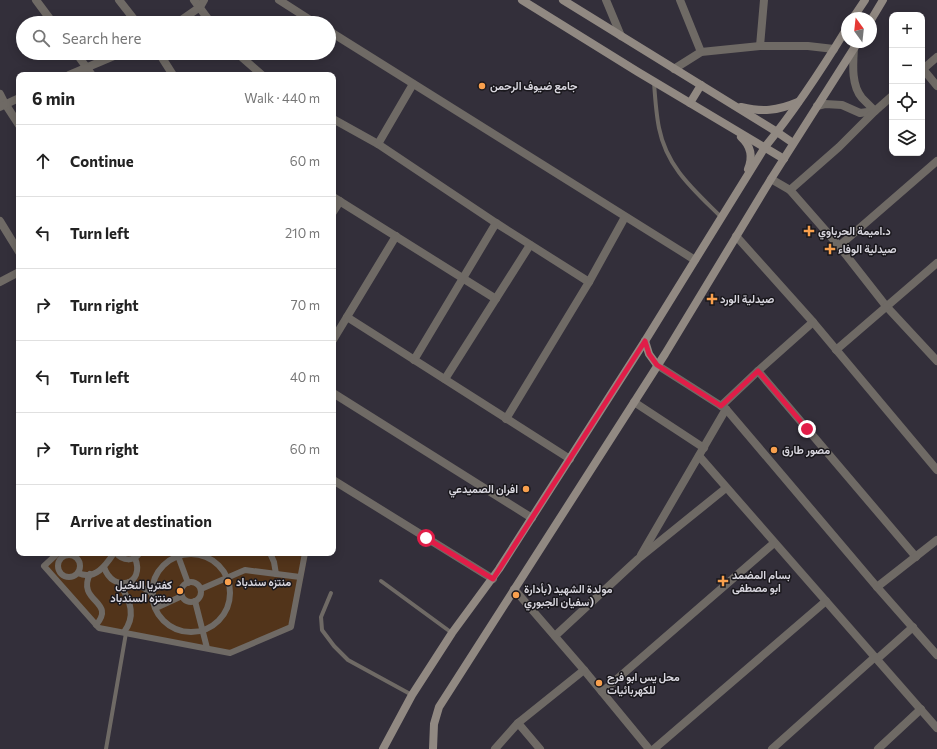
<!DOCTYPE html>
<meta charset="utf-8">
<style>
body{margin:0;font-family:Commissioner,Vazirmatn,sans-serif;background:#f2f2f2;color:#222}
.controls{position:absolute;right:12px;top:12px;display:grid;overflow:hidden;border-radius:8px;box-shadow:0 2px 10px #0003}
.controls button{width:36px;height:36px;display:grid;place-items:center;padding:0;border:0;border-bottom:1px solid #e0e0e0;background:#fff;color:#222;font:20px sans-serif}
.compass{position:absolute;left:841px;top:12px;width:36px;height:36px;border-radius:50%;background:#fff;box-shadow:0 2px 10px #0003;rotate:345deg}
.stop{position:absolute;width:12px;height:12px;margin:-9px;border:3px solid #e11d48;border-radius:50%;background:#fff}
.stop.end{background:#e11d48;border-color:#fff;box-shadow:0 1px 4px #0008}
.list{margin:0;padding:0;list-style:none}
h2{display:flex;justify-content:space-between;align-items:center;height:52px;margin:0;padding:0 16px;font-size:17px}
h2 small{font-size:13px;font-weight:400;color:#767676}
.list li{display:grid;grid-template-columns:26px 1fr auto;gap:12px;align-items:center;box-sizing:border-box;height:72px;padding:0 16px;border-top:1px solid #e0e0e0}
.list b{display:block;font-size:15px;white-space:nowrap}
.list em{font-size:13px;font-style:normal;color:#767676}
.icon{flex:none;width:22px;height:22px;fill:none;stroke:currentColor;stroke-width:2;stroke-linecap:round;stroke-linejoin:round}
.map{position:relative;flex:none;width:937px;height:749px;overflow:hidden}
.search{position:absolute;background:#fff;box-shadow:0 2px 10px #0003;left:16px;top:16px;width:320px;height:44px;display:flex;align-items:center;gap:10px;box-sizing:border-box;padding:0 14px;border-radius:22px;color:#767676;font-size:15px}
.panel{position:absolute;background:#fff;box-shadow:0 2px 10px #0003;left:16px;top:72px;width:320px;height:484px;border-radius:8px}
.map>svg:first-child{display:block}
.green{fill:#52341a}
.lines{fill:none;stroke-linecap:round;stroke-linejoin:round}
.service{stroke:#6f6a65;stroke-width:4}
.pedestrian{stroke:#6f6a65;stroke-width:6}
.minor{stroke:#6f6a65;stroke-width:8}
.secondary{stroke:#918982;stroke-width:8}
.route{stroke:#e11d48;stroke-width:5}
.poi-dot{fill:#f9a04d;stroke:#1a181d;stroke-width:1.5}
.labels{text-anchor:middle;stroke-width:3;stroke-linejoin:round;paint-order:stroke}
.poi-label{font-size:11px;font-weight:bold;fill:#d9d7df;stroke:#1a181d;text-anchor:start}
</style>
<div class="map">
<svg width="937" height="749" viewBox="0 0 937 749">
<rect width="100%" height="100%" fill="#332f3a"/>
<!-- green -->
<path class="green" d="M56,553H308L293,628L229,654L98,629L42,567Z"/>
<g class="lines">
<!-- service -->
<g class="service">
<path d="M654,82C655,97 656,113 659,128C667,168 694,190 721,217"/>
<path d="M381,581L452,633"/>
<path d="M331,593L321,617L322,630L334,646L348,660L412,695"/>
<path d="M106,749L126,633"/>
</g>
<!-- pedestrian -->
<g class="pedestrian">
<path d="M58,553L44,566L99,628L230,653L291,627L305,553"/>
<path d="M116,553C123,561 133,562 140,553"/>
<path d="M177,553L188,583"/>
<path d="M270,553L274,562L276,574"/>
<circle cx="191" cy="593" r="39"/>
<circle cx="69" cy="566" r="11"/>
<path d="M104,567C113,594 146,585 135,558"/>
<path d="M78,573C95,581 106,565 114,553"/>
<path d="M90,574C76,602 117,601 96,625"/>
<path d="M129,582L142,587L153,594"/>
<circle cx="191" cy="592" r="10"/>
<path d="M118,583C130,598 137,615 124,632"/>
<path d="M201,589L245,570L300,577"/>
<path d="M195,601L207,648"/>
<path d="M156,608L182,596"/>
</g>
<!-- minor -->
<g class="minor">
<path d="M36,0L53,23"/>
<path d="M119,0L137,23"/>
<path d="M194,0L211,23"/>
<path d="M279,0L315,23"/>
<path d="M606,0L621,36"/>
<path d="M680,0L701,52"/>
<path d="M177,23L200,7L204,0"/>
<path d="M329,31L695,260"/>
<path d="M760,46L764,0"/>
<path d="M76,53L92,75"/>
<path d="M159,53L173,75"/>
<path d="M237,53L262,75"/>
<path d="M674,69L701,52L760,46H808L834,49"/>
<path d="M923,69L937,86"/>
<path d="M922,70L937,57"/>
<path d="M69,75L121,53"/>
<path d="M0,94L4,102L19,125"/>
<path d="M817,106L825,104L842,105L860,113L875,111L892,96"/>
<path d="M0,107L19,98"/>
<path d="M333,119L378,144L496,223L589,282"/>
<path d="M378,144L413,84"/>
<path d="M771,179L790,190L839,246L886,306L937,361"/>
<path d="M790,190L839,147L875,111C871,107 866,102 862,98C851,85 853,64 854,48"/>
<path d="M333,197L496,299"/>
<path d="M333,212L340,201"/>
<path d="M0,221L19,252"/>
<path d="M736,236L813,322L937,470"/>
<path d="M839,246L937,161"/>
<path d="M0,282L19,272"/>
<path d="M347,317L570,459"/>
<path d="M813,322L758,371L916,557"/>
<path d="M333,340L396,236"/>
<path d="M836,350L937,263"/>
<path d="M414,360L496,223"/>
<path d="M657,365L726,409L877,587L937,655"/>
<path d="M445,379L530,245"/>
<path d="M333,393L532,518"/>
<path d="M634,402L704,448"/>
<path d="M721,406L758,371"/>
<path d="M506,419L589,282L625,217"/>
<path d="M699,456L937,728"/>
<path d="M333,480L493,579"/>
<path d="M641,555L726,409"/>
<path d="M877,587L937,540"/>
<path d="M514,589L584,670L649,749"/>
<path d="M555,636L638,559L726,488"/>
<path d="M877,659L913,627"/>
<path d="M602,692L774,543"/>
<path d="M518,723L540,749"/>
<path d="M495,749L518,723L584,670"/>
<path d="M654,749L826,601"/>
<path d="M772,749L875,657"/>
<path d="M878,749L921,709"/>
</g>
<!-- secondary -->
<g class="secondary">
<path d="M522,0L638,72L784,159"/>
<path d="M563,0L777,132L793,143"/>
<path d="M853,18L865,0"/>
<path d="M871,20L883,0"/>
<path d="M690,103L701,85"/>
<path d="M741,107C762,112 777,111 798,102"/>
<path d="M741,137C751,146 753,157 748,169"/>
<path d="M645,341L649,354L657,365"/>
<path d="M383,749L412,695L452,633L499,569L645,341L765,147C795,110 822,69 847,28"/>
<path d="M433,749L434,724L439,707L665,354L771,179L858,42"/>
</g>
</g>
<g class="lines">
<!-- route -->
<path class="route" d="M426,538L493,579L645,341L649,354L657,365L721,406L758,371L807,429"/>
</g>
<!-- markers -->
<g class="poi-dot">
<circle cx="482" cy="86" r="4"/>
<path d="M807 225h4v4h4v4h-4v4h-4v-4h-4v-4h4z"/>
<path d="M828 243h4v4h4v4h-4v4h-4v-4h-4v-4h4z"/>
<path d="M710 293h4v4h4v4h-4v4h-4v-4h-4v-4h4z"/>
<circle cx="774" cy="450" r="4"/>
<circle cx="526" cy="489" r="4"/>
<path d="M721 575h4v4h4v4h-4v4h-4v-4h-4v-4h4z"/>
<circle cx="228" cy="582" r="4"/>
<circle cx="180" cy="591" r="4"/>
<circle cx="516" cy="595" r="4"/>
<circle cx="599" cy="683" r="4"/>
</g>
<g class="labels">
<!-- poi labels -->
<g class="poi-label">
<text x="490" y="90">جامع ضيوف الرحمن</text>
<text x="818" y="235">د.اميمة الحرباوي</text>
<text x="838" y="253">صيدلية الوفاء</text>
<text x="720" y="303">صيدلية الورد</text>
<text x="782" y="454">مصور طارق</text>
<text x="518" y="493" text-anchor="end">افران الصميدعي</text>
<text x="732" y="579">بسام المضمد<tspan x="732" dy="13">ابو مصطفى</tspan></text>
<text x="236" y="586">منتزه سندباد</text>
<text x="172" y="589" text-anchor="end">كفتريا النخيل<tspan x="172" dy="13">منتزه السندباد</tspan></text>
<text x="524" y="593">مولدة الشهيد (بأدارة<tspan x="524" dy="13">سفيان الجبوري)</tspan></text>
<text x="607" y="681">محل يس ابو فرح<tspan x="607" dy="13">للكهربائيات</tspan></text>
</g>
</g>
</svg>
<div class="controls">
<button>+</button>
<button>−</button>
<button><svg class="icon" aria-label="locate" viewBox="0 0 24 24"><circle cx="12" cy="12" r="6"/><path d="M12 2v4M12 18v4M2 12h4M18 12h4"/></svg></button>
<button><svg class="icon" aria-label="layers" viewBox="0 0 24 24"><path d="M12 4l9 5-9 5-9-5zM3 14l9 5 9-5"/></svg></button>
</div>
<svg class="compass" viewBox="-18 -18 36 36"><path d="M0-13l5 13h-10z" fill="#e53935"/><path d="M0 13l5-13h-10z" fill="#767676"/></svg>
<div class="stop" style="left:426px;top:538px"></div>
<div class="stop end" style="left:807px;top:429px"></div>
<div class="search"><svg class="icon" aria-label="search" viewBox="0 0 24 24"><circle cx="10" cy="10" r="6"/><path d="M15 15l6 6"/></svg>Search here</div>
<section class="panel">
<h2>6 min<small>Walk · 440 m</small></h2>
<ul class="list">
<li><svg class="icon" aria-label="ahead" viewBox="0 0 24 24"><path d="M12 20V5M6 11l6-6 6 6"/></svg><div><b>Continue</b></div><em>60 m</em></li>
<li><svg class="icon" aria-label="left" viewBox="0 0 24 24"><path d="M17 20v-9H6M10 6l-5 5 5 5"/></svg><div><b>Turn left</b></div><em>210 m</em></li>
<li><svg class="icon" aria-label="right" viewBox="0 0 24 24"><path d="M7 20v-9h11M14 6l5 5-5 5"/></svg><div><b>Turn right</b></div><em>70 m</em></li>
<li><svg class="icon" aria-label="left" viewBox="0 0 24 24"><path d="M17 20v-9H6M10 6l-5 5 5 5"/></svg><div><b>Turn left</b></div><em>40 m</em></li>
<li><svg class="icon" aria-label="right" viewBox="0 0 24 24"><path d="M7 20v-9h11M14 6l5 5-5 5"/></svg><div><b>Turn right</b></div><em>60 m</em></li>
<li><svg class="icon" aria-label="arrive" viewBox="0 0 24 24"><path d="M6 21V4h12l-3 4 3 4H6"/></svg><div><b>Arrive at destination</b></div></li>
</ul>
</section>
</div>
